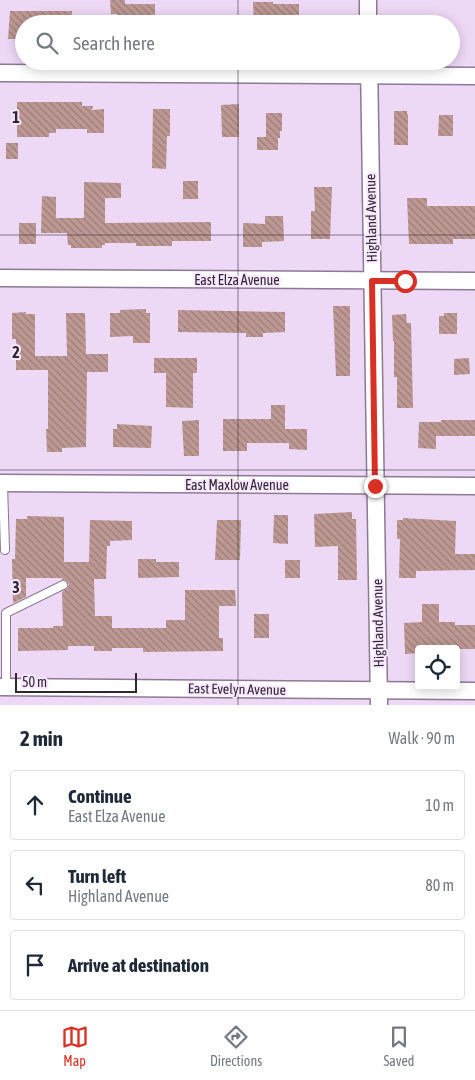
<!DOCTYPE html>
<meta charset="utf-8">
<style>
body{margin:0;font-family:"Asap Condensed",sans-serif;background:#f6f6f7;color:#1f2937}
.controls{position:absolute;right:15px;bottom:15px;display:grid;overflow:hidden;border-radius:5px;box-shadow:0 2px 12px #0003}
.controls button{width:45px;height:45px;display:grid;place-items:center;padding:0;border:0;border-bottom:1px solid #e0e1e3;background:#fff;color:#1f2937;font:25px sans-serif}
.scale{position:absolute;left:15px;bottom:12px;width:122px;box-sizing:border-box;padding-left:5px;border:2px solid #2f2732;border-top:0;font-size:14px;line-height:18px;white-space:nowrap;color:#2f2732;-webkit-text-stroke:4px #f8e7fe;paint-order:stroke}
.stop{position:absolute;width:15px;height:15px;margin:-11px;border:4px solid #d93025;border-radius:50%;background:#fff}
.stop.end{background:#d93025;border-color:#fff;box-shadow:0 1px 5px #0008}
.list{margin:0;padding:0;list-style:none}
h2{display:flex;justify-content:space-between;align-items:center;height:65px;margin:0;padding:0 20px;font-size:21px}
h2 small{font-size:16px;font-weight:400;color:#747a83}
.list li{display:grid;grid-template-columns:32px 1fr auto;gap:15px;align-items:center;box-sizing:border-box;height:70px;margin:0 10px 10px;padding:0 10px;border:1px solid #e0e1e3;border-radius:5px}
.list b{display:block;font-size:19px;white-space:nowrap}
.list p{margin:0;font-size:16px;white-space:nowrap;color:#747a83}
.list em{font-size:16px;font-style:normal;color:#747a83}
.icon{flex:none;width:28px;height:28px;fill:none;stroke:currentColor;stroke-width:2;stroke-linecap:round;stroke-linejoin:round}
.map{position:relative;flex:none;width:475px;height:705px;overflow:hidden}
.search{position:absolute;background:#fff;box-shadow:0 2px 12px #0003;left:15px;right:15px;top:15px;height:55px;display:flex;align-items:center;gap:12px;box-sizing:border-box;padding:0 18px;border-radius:28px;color:#747a83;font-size:19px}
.sheet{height:305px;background:#fff}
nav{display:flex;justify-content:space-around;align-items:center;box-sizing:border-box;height:70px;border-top:1px solid #e0e1e3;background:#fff;font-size:14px;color:#747a83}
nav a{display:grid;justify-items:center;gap:2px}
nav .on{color:#d93025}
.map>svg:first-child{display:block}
.building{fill:url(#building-back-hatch)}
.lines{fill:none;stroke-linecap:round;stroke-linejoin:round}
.service-casing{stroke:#8d7994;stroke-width:10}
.minor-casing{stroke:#8d7994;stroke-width:19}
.service{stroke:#fff;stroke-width:8}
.minor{stroke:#fff;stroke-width:16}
.route{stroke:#d93025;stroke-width:6}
.grid{fill:none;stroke:#2f2732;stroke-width:1;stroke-opacity:0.55}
.labels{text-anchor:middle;stroke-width:4;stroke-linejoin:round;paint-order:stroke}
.street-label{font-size:14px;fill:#2f2732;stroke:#f8e7fe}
.grid-label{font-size:16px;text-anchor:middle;font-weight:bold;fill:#2f2732;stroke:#f8e7fe;stroke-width:4;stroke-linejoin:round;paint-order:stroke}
</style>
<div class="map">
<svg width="475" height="705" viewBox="0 0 475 705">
<defs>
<pattern id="building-back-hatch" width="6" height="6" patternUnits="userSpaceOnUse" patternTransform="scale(1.25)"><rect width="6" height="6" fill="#be9994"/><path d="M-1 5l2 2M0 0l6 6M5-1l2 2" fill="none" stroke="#9b7d79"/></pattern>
</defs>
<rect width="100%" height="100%" fill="#edd8f5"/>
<!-- building -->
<g class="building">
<path d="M110,0H125V4H155V24H135V20L118,19L117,14H111Z"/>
<path d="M253,2H273V4H299V24H254Z"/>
<path d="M10,11H72V24H24V39H8Z"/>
<path d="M17,102H82V106H93L92,110L104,109V133H87V129H56V133H49V137H17Z"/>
<path d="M239,104V137H222L221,105Z"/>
<path d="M153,109H170V136H167L166,169L152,168Z"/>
<path d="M394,111H407V115L408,114V145H394Z"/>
<path d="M266,113H282V131H280V138H278V150H257V137H266Z"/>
<path d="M439,115H453V136H438Z"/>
<rect x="6" y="143" width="12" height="16"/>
<rect x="183" y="181" width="15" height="18"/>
<path d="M84,182L121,183V198H105V223L211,222V241H172V246H136V243H105V245H102V248H71V245H68L67,233H41L42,196L56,197V218H84Z"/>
<path d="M314,187H332L330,239H311V211H315Z"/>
<path d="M407,198H427V206H475V239H453V244H409Z"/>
<path d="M265,216H283L284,241L262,242V247H243V223L265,224Z"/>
<rect x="19" y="223" width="17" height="21"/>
<path d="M333,306H350V376H336Z"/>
<path d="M146,309V313H150V343H133V336L110,337V313H120V310Z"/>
<path d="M178,310L285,312V332L263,333V337H246V333L178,332Z"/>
<path d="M26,312V314H35V356H67L66,313H85L86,354H108V372H87L86,447L62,448V452H47L46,429H48V370H16V339H12V313Z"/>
<path d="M444,313H457V334H439V316H444Z"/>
<path d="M406,314L407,323H411L413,408H397V377H394V341H393L392,315Z"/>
<path d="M154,358H197V373H193V408L166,407V373H154Z"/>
<path d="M469,358L470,374L454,375V359Z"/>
<path d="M271,405H285V429H307V450L289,449V443H247V451H223V419H271Z"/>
<path d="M199,420V456H184L182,421Z"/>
<path d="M441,420H475V436H436V449L418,448L419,422H441Z"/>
<path d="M117,424L152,426L151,448L113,447V429H117Z"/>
<path d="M352,512V519H356L357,580H338V546L315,547L314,514Z"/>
<path d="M274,515H288V544L273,543Z"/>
<path d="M27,516L64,517V562H89L90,520L132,521V540L110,541V546H107L106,579H94L95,616H112V628H166V620H185V590H235L236,606H219V638H223V651L143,652V648H112V651H94V646H68V650L18,651V628H53V626H63L62,592L67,588L69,585L66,581L62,580V578H26V597L13,603L12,559H15L16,519H27Z"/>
<path d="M403,518L456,521L455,554H475V570L416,571V578H399L400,539H397V520H403Z"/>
<path d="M217,520H241L240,560H215Z"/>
<path d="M138,559H156V562H179V577L138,578Z"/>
<rect x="285" y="560" width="15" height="18"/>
<path d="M422,604H439V622H455V625H475V649H419V653L405,654L404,623L422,622Z"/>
<rect x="254" y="614" width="15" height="24"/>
</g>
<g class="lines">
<defs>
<g id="service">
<path d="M3,483L5,550"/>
<path d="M6,687V613L63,585"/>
</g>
<g id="minor">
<path d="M368,0V24"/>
<path d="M369,61L379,705"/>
<path d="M0,73L475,76"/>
<path d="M0,278L475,281"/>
<path d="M0,483L475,486"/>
<path d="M0,687L475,691"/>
</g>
</defs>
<!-- service casing -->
<use href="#service" class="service-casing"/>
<!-- minor casing -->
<use href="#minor" class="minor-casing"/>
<!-- service -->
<use href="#service" class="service"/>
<!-- minor -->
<use href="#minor" class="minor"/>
</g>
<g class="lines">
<!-- route -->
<path class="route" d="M375,486L372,281H405"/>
</g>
<!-- grid -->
<path class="grid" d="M238,0V24M238,61V705M0,235H475M0,470H475"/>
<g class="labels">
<!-- street labels -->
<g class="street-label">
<text transform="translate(371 218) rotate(-91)" y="5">Highland Avenue</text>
<text x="237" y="285">East Elza Avenue</text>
<text x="237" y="490">East Maxlow Avenue</text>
<text transform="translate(378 623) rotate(-91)" y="5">Highland Avenue</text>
<text transform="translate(237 689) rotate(1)" y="5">East Evelyn Avenue</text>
</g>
</g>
<g class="grid-label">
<text x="16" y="123">1</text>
<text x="16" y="358">2</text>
<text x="16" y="593">3</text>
</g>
</svg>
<div class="controls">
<button><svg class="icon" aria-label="locate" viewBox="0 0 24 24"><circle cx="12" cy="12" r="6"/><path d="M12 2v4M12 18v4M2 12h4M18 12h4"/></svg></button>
</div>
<div class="scale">50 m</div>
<div class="stop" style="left:405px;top:281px"></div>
<div class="stop end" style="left:375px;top:486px"></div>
<div class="search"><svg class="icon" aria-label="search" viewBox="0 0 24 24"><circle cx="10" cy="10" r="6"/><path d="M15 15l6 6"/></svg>Search here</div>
</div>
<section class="sheet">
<h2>2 min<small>Walk · 90 m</small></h2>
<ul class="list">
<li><svg class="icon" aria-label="ahead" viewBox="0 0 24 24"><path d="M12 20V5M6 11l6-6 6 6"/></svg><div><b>Continue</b><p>East Elza Avenue</p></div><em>10 m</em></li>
<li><svg class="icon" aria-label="left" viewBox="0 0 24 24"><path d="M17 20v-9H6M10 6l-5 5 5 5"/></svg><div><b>Turn left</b><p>Highland Avenue</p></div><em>80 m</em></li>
<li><svg class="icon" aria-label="arrive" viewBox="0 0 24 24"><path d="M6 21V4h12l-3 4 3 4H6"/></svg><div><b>Arrive at destination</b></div></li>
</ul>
</section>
<nav>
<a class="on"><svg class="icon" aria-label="map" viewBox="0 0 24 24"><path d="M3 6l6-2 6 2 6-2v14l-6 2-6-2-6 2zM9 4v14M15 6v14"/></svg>Map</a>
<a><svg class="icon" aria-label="directions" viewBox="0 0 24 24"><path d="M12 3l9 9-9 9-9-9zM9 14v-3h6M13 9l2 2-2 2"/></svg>Directions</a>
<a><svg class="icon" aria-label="saved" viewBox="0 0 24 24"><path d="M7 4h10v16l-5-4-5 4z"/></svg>Saved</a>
</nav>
